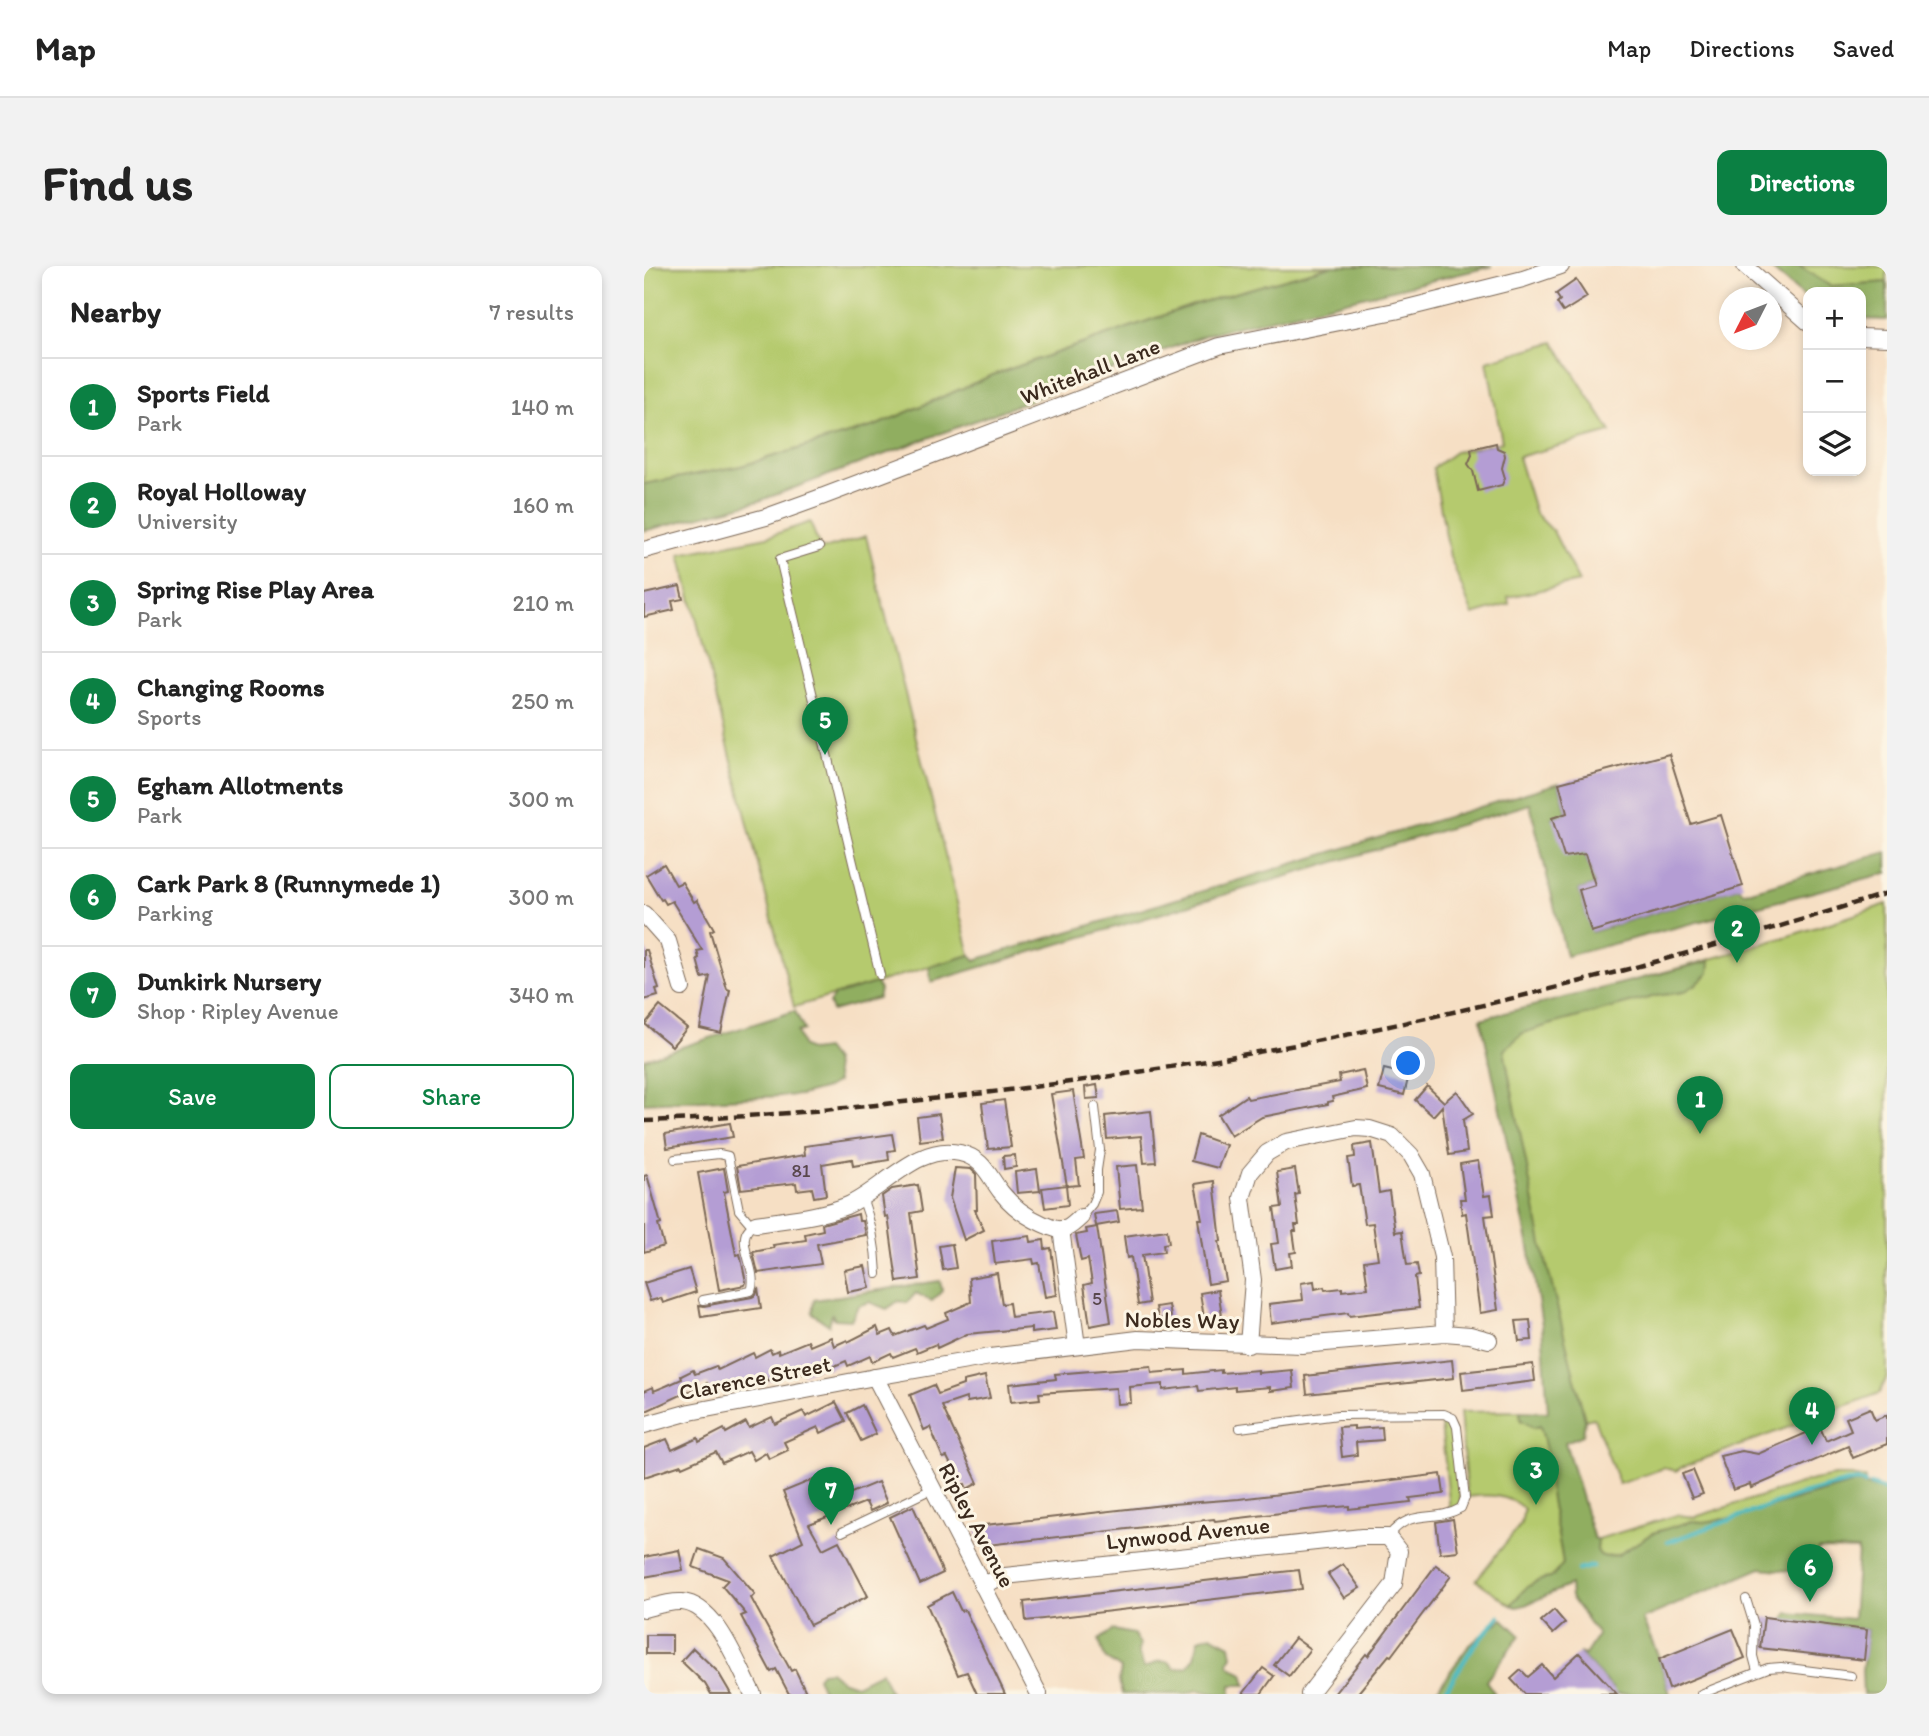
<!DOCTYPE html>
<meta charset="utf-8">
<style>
body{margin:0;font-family:Itim,sans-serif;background:#f2f2f2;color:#222}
.controls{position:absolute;right:21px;top:21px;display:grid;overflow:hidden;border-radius:14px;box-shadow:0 4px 10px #0003}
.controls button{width:63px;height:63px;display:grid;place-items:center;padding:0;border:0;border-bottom:2px solid #e0e0e0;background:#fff;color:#222;font:35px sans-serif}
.compass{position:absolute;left:1075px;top:21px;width:63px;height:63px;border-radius:50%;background:#fff;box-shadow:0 4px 10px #0003;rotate:228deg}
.you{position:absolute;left:765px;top:798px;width:24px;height:24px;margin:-18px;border:5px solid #fff;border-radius:50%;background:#1a73e8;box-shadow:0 0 0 10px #1a73e833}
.badge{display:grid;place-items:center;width:46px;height:46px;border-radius:50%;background:#0b8043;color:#fff;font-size:23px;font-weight:700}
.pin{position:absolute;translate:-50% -58px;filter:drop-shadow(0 2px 4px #0008)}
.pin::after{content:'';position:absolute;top:37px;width:24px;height:21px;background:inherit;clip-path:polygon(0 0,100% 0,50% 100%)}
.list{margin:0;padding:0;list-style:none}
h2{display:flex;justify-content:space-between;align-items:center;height:91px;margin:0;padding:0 28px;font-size:30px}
h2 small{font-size:23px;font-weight:400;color:#767676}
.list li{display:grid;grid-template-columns:46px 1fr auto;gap:21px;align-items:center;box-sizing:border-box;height:98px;padding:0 28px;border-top:2px solid #e0e0e0}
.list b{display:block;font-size:26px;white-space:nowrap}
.list p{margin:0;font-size:23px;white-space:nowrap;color:#767676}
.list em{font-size:23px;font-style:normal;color:#767676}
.actions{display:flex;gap:14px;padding:21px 28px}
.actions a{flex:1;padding:16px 0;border:2px solid #0b8043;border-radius:14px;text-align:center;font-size:24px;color:#0b8043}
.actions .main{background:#0b8043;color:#fff}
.icon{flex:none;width:38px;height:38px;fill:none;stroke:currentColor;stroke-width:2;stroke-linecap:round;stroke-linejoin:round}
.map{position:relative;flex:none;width:1243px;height:1428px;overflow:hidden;border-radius:14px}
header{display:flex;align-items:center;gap:42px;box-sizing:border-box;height:98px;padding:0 35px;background:#fff;border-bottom:2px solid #e0e0e0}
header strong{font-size:33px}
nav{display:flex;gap:38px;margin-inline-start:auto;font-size:24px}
.intro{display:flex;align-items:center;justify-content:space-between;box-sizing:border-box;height:168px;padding:0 42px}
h1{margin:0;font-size:49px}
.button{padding:18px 32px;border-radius:14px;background:#0b8043;color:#fff;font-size:24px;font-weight:700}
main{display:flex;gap:42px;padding:0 42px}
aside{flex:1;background:#fff;border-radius:14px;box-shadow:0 4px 10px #0003}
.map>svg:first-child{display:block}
.green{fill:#b5ca6e;stroke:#787a46;stroke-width:2}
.forest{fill:#90ae61;stroke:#666c40;stroke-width:2}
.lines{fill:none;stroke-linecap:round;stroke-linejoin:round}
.stream{stroke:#49b8be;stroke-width:4.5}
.building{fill:#b49dd4}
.lane-casing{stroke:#7c6958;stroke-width:10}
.street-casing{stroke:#7c6958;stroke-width:18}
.lane{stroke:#fff;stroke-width:8}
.street{stroke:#fff;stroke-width:16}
.rail{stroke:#3b2a1e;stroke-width:4.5;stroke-dasharray:10 5;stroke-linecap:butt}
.labels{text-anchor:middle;stroke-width:6;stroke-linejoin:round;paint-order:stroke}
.number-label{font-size:19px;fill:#59474c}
.street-label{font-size:23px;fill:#3b2a1e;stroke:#fcf5e5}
</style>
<header>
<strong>Map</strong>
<nav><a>Map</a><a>Directions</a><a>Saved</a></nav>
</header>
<div class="intro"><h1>Find us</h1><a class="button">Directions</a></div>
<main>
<aside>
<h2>Nearby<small>7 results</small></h2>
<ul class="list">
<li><span class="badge">1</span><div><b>Sports Field</b><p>Park</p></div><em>140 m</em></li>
<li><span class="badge">2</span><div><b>Royal Holloway</b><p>University</p></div><em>160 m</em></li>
<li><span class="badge">3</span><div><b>Spring Rise Play Area</b><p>Park</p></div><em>210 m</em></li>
<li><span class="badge">4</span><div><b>Changing Rooms</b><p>Sports</p></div><em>250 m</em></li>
<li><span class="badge">5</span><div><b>Egham Allotments</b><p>Park</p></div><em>300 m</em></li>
<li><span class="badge">6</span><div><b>Cark Park 8 (Runnymede 1)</b><p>Parking</p></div><em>300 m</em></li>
<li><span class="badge">7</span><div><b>Dunkirk Nursery</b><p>Shop · Ripley Avenue</p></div><em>340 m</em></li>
</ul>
<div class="actions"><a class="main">Save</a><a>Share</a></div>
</aside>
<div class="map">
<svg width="1243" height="1428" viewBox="0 0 1243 1428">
<rect width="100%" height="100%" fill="#fcf5e5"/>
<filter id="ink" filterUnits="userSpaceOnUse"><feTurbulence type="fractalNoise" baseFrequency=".0143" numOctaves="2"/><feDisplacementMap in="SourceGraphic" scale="14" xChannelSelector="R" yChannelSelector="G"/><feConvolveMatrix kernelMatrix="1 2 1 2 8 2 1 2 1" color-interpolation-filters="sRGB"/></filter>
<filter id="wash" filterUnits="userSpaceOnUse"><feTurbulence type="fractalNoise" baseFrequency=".00686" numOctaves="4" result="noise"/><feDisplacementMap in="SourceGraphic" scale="28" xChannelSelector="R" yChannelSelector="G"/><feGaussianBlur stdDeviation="1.57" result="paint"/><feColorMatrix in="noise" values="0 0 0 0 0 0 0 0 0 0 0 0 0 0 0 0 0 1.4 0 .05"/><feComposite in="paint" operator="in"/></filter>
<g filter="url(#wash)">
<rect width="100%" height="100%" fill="#f6dfc4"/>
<!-- green -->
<g class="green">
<path d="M0,0H687L552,38L349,109L231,160L97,200L0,218Z"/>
<path d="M1155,0H1243V16L1186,20Z"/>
<path d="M910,76L967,166L874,191L891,247L909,265L935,316L864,331L865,338L829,349L806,291L789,202L811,186L858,176L843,95Z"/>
<path d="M166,256L177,284L222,270L326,689L150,741L36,288L123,271Z"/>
<path d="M1243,638V1110L1236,1127L1038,1201L1032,1205L1020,1202L975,1218L950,1152L941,1154L837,753C974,720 1109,684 1243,638Z"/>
<path d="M876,1145L877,1155L896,1160C905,1185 903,1201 906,1226C909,1250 916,1273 919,1298L907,1312C887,1314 879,1324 867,1339L832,1314L877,1258L880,1243C864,1228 844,1228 823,1231L816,1146Z"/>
<path d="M797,1158L805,1159L809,1164L817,1237L806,1244Z"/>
<path d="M1191,1210H1208L1221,1213L1220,1220L1210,1217L1089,1252L1059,1256L1048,1255L1009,1267L974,1289L962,1291L956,1289L953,1284L954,1273L1033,1249L1051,1251L1169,1214Z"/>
</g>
<!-- forest -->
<g class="forest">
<path d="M687,0H849L567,67L115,235L0,265V218L97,200L231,160L349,109L552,38Z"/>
<path d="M1124,0H1155L1186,20L1243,16V54L1217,53V26H1164V34Z"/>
<path d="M915,517L923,547L908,552L941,588L951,619L935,624L948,666L1095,621L1099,626L1107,625L1243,586V607L922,690L886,538L287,716L285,701L326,689L331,694Z"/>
<path d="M1066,695L1065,707L1054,717L1040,726L1012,730L905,759L879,767L860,784L899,983L941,1154L939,1169L921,1176L950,1273H954L953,1284L956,1289L962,1291L974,1289L1009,1267L1048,1255L1059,1256L1089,1252L1211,1217L1243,1225V1428H1219L1218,1405L1223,1364L1139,1354L1144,1347L1209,1353L1214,1284L1174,1283L1173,1308L1117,1302L998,1353L1014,1389L1026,1428H964L969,1423L935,1387L941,1389L954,1369L927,1331L926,1319L881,1339L873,1341L867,1339C879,1324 887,1314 907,1312L919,1298C916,1273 909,1250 906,1226C903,1202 904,1184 896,1160L890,1162L877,1154L876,1145L904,1146L898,1059L885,981L837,753Z"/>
<path d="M232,717L236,724L234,732L188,745L185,737L191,729Z"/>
<path d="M151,745L160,764L153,766L159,781L167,785L181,783L190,795L193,816L183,822L157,829L0,837V793Z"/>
<path d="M296,1015L298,1025L288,1035L272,1027L263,1037L254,1035L243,1043L225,1036L214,1040L207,1054L191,1053L188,1048L185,1059L168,1047L170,1034Z"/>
<path d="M859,1353L876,1369L842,1415L851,1428H790L826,1378Z"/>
<path d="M469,1364L489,1368L496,1379L494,1386L500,1401H503L515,1395L525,1396L531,1403L543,1401L551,1391L555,1373L567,1369L586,1379L588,1390L584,1397L588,1402L599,1408L602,1419H587V1428H572L555,1424L540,1428H478L475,1415L477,1403L461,1392L455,1374Z"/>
<path d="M186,1405L197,1414L212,1419L237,1406L247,1428H180L173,1411L177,1406Z"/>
</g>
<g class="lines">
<!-- stream -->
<g class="stream">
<path d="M1227,1219L1243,1225"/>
<path d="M1024,1276L1159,1228L1205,1216L1213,1215L1221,1218"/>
<path d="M934,1304L949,1300"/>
<path d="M799,1428L829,1381L855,1351"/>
</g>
</g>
<g id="blocks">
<!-- building -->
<g class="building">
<path d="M932,14L943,31L919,46L913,37L916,34L912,28Z"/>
<path d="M852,177L853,182L860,185L861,190L858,202L861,212L858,219L834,225L829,205L824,198L828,189L827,183Z"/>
<path d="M36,320L39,333L28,335L30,344L0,351V328Z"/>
<path d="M1025,488L1047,558L1077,549L1099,620L947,666L935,624L951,619L941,588L920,591L908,552L923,547L915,517Z"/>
<path d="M20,598L32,619L38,616L50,636L53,634L70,663L66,665L83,723L86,724L77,767L56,762L66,710L58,712L53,693L55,692L53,685L58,684L28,635L22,638L19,633L17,634L2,609Z"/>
<path d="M0,684H3L15,723L12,724L14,730L0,734Z"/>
<path d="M16,740L43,762L28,780L1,758Z"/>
<path d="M740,803L765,809L760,829L735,823Z"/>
<path d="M719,804L723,823L688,831L689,835L684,836V838L618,851L587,870L574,849L602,830L604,833L696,816L695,809Z"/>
<path d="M453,819L455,832L442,833L441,821Z"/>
<path d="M783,820L800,836L813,825L829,848L819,854L823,886L805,889L798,840L789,850L771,834Z"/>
<path d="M429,825L440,893L432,894L435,919L423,920L407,828Z"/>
<path d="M360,834L367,881L344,883L338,837Z"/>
<path d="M507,845L512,896L500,897L497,870L463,873L461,850Z"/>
<path d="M295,848L299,872L276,875L273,851Z"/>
<path d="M86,857L89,871L23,882L21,868Z"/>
<path d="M248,868L251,884L244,885L245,894L209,900L208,893L178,898L182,929L170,931L168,922L153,924L152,917L97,923L93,900L161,889L160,880Z"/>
<path d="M554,869L582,879L574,902L547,895Z"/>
<path d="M728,877L735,927L745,925L751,966L758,965L763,999L773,998L775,1010L771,1011L775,1042L705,1050L704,1047L627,1057L625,1038L659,1034L657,1017L670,1015L671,1023L680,1021L681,1024L698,1022V1025L724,1022L720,995L734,993L729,957L721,958L715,919L708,920L704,892L711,891L710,880Z"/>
<path d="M371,889L372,901L360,903L359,890Z"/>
<path d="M834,895L840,930L847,929L850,949L841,950L854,1044L836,1047L822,947L818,948L816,933H821L816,898Z"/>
<path d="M493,899L498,941L476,943L472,901Z"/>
<path d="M80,902L84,925L80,926L90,978L92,989L96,988L102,1016L101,1019L75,1024L54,907Z"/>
<path d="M311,902L327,903L332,908L333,944H331L340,964L320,974L306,932Z"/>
<path d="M393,903L396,925L373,927L371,906Z"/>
<path d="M651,903L655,928L651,929L655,959H651L652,965H649L652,986L646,987L648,1000L631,1003L627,978L635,977L630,942L638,941L633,906Z"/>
<path d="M3,909L17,958L14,959L20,980L0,986V910Z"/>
<path d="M570,915L577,975H575L582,1015L564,1018L554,953H558L551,918Z"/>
<path d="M274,919L278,945L267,947L276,1013L253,1016L244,950L241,951L238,930L248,923Z"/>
<path d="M422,919L424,939L401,942L398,922Z"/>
<path d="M473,945L475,956L452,960L450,948Z"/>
<path d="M214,948L215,955H219L222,969L173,978L177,998L114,1007L109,986L130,982L129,979L162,974L161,968L179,964L178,958Z"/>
<path d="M453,961L467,1056L446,1060L440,1019L448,1017L444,993L437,995L432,969L443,967L442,963Z"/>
<path d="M523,964L525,977L519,978L520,986L498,989L505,1037L494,1039L487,991L483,992L480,970Z"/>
<path d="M386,970L387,976L400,974L401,983L407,982L413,1029L401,1031L395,997L390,998L389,993L351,998L348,975Z"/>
<path d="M308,978L312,1002L299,1004L295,980Z"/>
<path d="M221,1000L226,1022L204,1026L200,1004Z"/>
<path d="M45,1003L52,1026L19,1037L17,1032L6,1035L0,1017Z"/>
<path d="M353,1007L358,1038L365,1037L367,1051L409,1046L412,1064L387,1067V1062L323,1068L293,1082L292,1078L273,1086L271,1082L249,1091L247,1087L228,1096L226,1090L204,1100L202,1095L183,1103L180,1099L159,1108L156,1102L123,1115L122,1111L105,1119L103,1114L87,1122L86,1118L67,1126L63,1117L0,1146V1125L9,1121L10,1125L22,1120L38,1113L37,1110L49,1104L51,1108L72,1100L74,1104L109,1087L111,1091L126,1083L128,1087L134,1084L135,1087L164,1075L166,1080L187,1071L190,1080L203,1074L204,1076L233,1061L236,1069L248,1064L251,1070L280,1059L282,1062L304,1053L302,1047L327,1036L325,1012Z"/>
<path d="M114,1022L117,1042L57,1051L55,1039L60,1040L108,1031L112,1029Z"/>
<path d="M574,1024L578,1049L560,1052L556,1027Z"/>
<path d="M525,1039L527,1051L514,1053L512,1041Z"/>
<path d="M886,1054L888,1074L875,1075L872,1055Z"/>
<path d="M808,1094L810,1112L663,1128L661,1110Z"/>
<path d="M889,1098L891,1115L819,1124L817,1106Z"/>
<path d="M507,1100L508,1107L542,1104V1108L577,1104V1107L614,1104V1107L648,1104L650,1122L626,1125V1121L591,1124V1121L555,1125L554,1120L519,1124V1118L486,1121L487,1137L473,1138L472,1122L395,1127L396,1133L367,1136L365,1118L412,1113L411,1108Z"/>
<path d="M341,1110L346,1132L323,1136L322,1132L298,1140L334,1217L323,1223L321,1218L317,1219L303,1191L299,1192L286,1161L280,1164L266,1129L290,1119L294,1128L319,1119V1115Z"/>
<path d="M192,1136L202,1155L177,1167L174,1161L140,1176L144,1184L125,1193L122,1187L110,1194L105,1185L78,1197L72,1186L38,1201L37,1199L0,1211V1182L23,1173L28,1184L54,1172L55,1176L80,1163L82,1167L102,1156L105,1162L128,1151L131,1158L159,1145L162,1151Z"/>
<path d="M218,1139L232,1168L217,1175L203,1147Z"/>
<path d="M1226,1142L1231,1154L1243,1149V1178L1209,1192L1204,1180L1107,1222L1106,1218L1089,1224L1076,1190L1098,1185L1114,1188L1176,1161L1182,1175L1207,1164L1202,1152Z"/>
<path d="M710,1160V1163L738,1161L739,1174L712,1176L713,1189L698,1191L695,1161Z"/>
<path d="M1049,1204L1059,1228L1048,1232L1038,1208Z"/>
<path d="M190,1205L200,1230L234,1216L243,1237L226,1245L222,1236L165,1258L179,1283L195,1275L224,1330L166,1359L129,1290L159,1275L139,1226Z"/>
<path d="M797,1208L800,1228L766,1232L767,1236L705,1243V1240L671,1243L571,1255L570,1253L335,1280L332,1260L528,1238L595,1233Z"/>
<path d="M269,1240L299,1307L276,1318L246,1251Z"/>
<path d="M809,1253L814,1285L796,1287L792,1256Z"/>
<path d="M55,1283L80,1292L111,1328L107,1332L147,1405L151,1403L163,1428H145L132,1403L127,1406L97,1350L102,1348L78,1320L84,1314L49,1301Z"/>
<path d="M35,1284L39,1304L0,1311V1291Z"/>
<path d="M699,1298L716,1322L700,1332L684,1308Z"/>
<path d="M792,1299L807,1310L747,1390L745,1389L713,1428H690L722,1388L724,1390Z"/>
<path d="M655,1304L658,1323L382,1355L380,1336Z"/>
<path d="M308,1326L317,1345L321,1344L361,1428H333L323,1406L314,1409L283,1339Z"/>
<path d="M910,1344L921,1357L909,1368L897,1355Z"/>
<path d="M1120,1351L1223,1364L1220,1394L1116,1382Z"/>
<path d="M1089,1363L1101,1392L1025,1423L1015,1393Z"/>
<rect x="2" y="1369" width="26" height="19"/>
<path d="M651,1372L666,1383L645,1410L630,1399Z"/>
<path d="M49,1382L74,1406L87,1428H67L61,1418L37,1395Z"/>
<path d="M935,1387L973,1428H881L867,1413L877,1404L884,1411L898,1399L909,1411Z"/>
<path d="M619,1402L630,1410L617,1428H599Z"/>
</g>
</g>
</g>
<g filter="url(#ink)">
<use href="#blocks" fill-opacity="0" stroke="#7c6958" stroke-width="2"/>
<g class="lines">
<defs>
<g id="lane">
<path d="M175,281L136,293L236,709"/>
<path d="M31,893L75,888L84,890L95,944L106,957L112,958"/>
<path d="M218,931C228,957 232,981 233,1008"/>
<path d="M437,951L448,938L453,926V904L456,884L451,841"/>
<path d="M59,1034L107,1025C116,1003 85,969 112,958"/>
<path d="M596,1162L694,1149L800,1148L809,1152L813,1161L821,1232L817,1242C789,1258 767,1240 744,1271"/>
<path d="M198,1266L288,1223"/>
<path d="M1102,1333L1110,1359L1109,1390L1113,1405"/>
<path d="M1057,1428L1124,1402L1137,1401L1207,1410"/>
</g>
<g id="street">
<path d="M1101,0L1164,56"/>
<path d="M1217,71L1243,72"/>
<path d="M0,284L122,251L172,233L575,80L751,45L879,13L917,0"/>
<path d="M0,648L24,675L38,722"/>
<path d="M112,958C142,953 174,951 202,940C238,925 273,877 316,887C339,892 344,909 357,926C368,940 383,951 399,958C406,961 413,965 420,963C426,962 432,955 437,951"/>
<path d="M417,963L433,1080"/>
<path d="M604,1079L609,1014L598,932L606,907L623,887L642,876L712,862L726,863L748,870L767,889L778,908L798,991L800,1067"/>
<path d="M231,1111L395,1428"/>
<path d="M0,1159L46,1146L231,1111L346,1091L494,1073L658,1079L800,1067L826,1069L845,1074"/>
<path d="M338,1319L361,1310L718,1271H744L755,1285L750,1318L665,1428"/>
<path d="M0,1343C12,1340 25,1335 38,1336C73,1339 94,1400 109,1428"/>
</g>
</defs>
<!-- lane casing -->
<use href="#lane" class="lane-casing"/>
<!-- street casing -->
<use href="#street" class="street-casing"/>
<!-- lane -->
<use href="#lane" class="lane"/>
<!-- street -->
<use href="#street" class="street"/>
<!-- rail -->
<path class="rail" d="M0,855C96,852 191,844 286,833C611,799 932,727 1243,627"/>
</g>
</g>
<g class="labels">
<!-- number labels -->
<g class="number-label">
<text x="157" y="911">81</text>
<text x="453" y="1039">5</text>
</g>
<!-- street labels -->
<g class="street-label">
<text transform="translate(446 105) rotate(-21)" y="8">Whitehall Lane</text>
<text transform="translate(538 1054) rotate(1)" y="8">Nobles Way</text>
<text transform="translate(111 1112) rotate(-11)" y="8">Clarence Street</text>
<text transform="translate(333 1259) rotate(62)" y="8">Ripley Avenue</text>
<text transform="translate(544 1267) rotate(-6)" y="8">Lynwood Avenue</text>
</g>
</g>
</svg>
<div class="controls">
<button>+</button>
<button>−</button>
<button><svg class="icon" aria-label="layers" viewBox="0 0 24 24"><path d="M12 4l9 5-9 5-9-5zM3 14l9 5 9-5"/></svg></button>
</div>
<svg class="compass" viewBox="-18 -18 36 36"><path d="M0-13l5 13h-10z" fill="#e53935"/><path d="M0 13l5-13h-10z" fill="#767676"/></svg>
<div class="you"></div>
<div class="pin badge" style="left:1056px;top:868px">1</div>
<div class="pin badge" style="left:1093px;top:697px">2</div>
<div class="pin badge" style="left:892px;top:1239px">3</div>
<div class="pin badge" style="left:1168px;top:1179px">4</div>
<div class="pin badge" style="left:181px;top:489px">5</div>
<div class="pin badge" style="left:1166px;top:1336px">6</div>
<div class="pin badge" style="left:187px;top:1259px">7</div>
</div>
</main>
